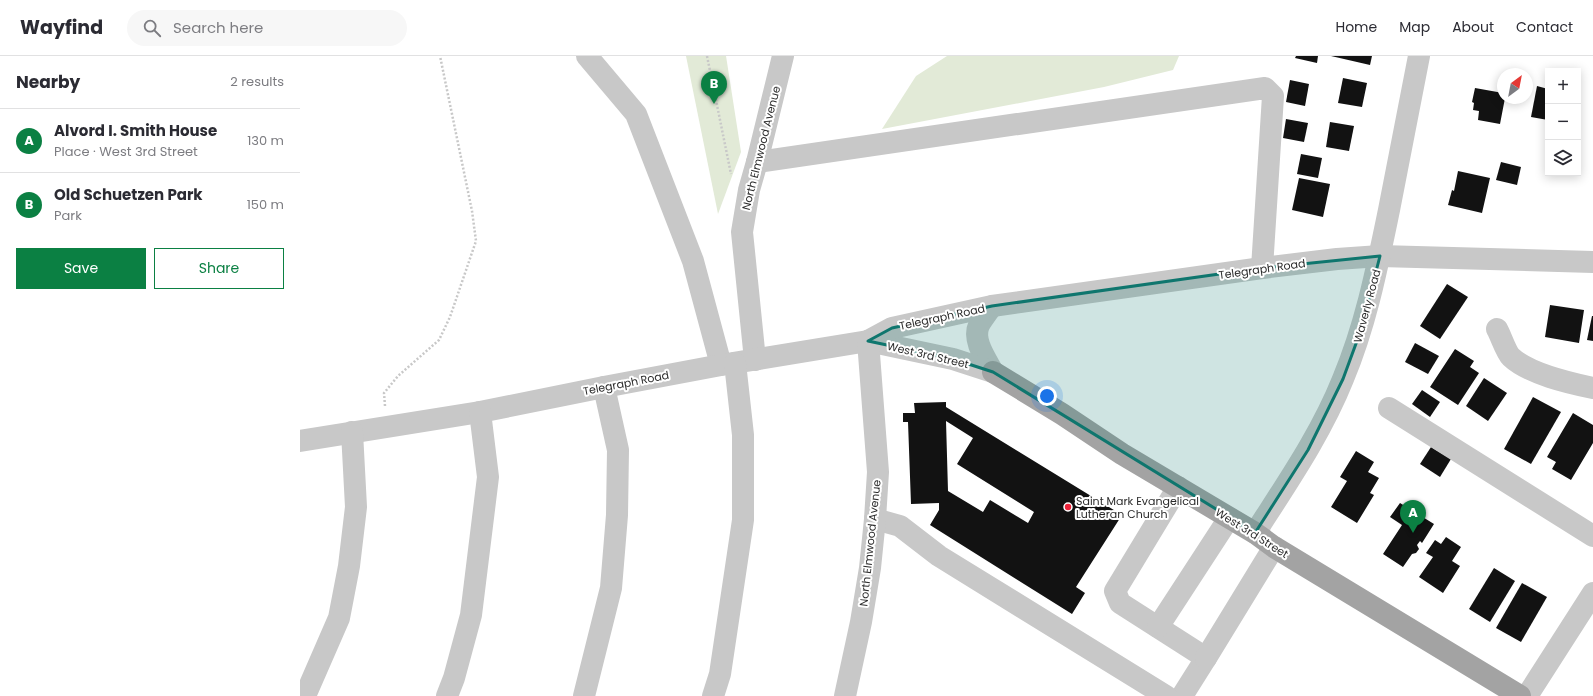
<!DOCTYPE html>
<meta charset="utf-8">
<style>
body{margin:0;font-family:Poppins,sans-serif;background:#f7f7f7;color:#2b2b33}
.controls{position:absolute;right:12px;top:12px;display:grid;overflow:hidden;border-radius:0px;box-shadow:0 2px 10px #0003}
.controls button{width:36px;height:36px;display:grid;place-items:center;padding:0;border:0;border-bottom:1px solid #e1e1e2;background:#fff;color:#2b2b33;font:20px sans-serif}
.compass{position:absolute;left:1197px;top:12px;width:36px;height:36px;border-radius:50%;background:#fff;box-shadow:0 2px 10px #0003;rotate:32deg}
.you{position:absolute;left:747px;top:340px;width:14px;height:14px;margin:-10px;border:3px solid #fff;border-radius:50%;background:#1a73e8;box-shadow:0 0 0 6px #1a73e833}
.badge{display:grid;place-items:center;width:26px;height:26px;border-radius:50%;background:#0b8043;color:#fff;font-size:13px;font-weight:700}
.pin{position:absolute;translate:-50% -33px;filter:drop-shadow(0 1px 2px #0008)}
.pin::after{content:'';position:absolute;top:21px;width:14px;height:12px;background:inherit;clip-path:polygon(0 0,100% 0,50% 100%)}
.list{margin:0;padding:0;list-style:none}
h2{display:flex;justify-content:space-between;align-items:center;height:52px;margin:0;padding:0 16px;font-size:17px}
h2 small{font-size:13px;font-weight:400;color:#7c7c81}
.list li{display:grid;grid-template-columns:26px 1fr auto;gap:12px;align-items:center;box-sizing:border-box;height:64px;padding:0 16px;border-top:1px solid #e1e1e2}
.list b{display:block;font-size:15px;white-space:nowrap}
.list p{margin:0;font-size:13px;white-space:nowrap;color:#7c7c81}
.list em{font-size:13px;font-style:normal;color:#7c7c81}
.actions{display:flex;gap:8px;padding:12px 16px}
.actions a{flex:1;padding:9px 0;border:1px solid #0b8043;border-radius:0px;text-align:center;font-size:14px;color:#0b8043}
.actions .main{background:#0b8043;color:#fff}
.icon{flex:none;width:22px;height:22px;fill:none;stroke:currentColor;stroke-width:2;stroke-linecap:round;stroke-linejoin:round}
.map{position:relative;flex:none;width:1293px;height:640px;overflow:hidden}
header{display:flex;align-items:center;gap:24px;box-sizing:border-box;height:56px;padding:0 20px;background:#fff;border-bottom:1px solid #e1e1e2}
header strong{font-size:19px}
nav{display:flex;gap:22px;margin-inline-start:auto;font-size:14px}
.search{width:280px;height:36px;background:#f7f7f7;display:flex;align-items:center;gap:10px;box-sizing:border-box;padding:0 14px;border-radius:22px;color:#7c7c81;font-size:15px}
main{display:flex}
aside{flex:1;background:#fff}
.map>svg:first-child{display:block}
.green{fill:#e2ead7}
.building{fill:#121212;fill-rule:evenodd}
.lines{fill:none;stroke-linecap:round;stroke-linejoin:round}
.path{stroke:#c8c8c8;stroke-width:2.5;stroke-dasharray:2 2;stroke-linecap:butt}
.minor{stroke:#c8c8c8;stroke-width:22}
.major{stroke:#a3a3a3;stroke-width:22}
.marked{fill:#0f766e;fill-opacity:0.2;stroke:#0f766e;stroke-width:3;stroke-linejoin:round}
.poi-dot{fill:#ed233a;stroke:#fff;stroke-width:1.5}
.labels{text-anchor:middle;stroke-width:4;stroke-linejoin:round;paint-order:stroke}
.street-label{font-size:11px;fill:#2b2b2b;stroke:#fff}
.poi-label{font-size:11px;fill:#2b2b2b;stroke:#fff;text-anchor:start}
</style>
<header>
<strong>Wayfind</strong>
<div class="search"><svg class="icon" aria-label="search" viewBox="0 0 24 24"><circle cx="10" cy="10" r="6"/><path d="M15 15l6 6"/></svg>Search here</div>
<nav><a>Home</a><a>Map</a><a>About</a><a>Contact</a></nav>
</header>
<main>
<aside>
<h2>Nearby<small>2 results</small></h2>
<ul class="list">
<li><span class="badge">A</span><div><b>Alvord I. Smith House</b><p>Place · West 3rd Street</p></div><em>130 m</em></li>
<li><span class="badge">B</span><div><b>Old Schuetzen Park</b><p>Park</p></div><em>150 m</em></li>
</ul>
<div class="actions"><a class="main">Save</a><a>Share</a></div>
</aside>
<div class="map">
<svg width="1293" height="640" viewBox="0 0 1293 640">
<rect width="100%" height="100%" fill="#fff"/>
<!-- green -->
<g class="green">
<path d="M386,0H426L441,96L418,158Z"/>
<path d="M647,0H879L873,14L804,31L582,73L616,20Z"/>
</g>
<!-- building -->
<g class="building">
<path d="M996,0H1018L1017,7L995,2Z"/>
<path d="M1031,0H1072L1070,9Z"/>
<path d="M1043,22L1067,27L1062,51L1038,47Z"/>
<path d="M990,24L1009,28L1005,50L986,46Z"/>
<path d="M1237,30L1248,33V64L1231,61Z"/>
<path d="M1175,32L1203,37V42H1205L1200,68L1178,64L1179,55L1173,54L1174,47L1172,46Z"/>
<path d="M986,63L1008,67L1004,86L983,82Z"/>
<path d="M1030,66L1054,70L1049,95L1026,91Z"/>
<path d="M1001,98L1022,102L1018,122L997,118Z"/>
<path d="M1201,106L1221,111L1217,129L1196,124Z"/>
<path d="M1158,115L1190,122L1182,157L1148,149L1152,134L1154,135Z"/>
<path d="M999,122L1030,128L1023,161L992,154Z"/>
<path d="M1147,228L1168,241L1140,283L1120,270Z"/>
<path d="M1250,249L1284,254L1279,287L1245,281Z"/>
<path d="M1292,260H1293V285L1287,284Z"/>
<path d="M1115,287L1139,300L1128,318L1105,306Z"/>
<path d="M1155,293L1174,305L1170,311L1179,317L1158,349L1130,331Z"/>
<path d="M1184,322L1207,337L1188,365L1166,350Z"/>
<path d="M1122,334L1140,346L1130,361L1112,348Z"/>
<path d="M1233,341L1261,356L1231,408L1204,393Z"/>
<path d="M646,346V351L822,459L776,531L785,537L772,558L630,469L639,454V447L611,448L608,366H603V357H615L614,347ZM646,365L673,382L657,408L734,456L728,467L690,444L683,456L648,435Z"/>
<path d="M1273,357L1293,369V387L1271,424L1252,413L1256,406L1247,401Z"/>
<path d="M1131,391L1151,403L1140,421L1120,408Z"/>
<path d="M1056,395L1074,406L1068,416L1079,422L1070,437L1074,439L1057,467L1031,451L1047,425L1040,421Z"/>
<path d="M1100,447L1134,468L1122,487L1120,485L1117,489L1119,493L1116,497L1112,498L1103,511L1083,498L1102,469L1090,461Z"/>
<path d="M1146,481L1161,491L1152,505L1160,510L1143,537L1119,521L1133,501L1126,497L1135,484L1141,488Z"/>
<path d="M1194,512L1215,525L1190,566L1169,553Z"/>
<path d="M1222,527L1247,541L1221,586L1196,572Z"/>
</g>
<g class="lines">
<!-- path -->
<g class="path">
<path d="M407,0L431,118"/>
<path d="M85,350L84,337L98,320L139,284L150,261L176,185L172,155L140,0"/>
</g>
<!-- minor -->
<g class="minor">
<path d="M287,0L336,58L393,205L421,309"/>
<path d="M457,106L965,32L973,40L962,212"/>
<path d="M692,250C688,256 683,262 679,269C672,284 686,303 693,316"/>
<path d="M1197,273C1201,280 1206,296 1211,301C1229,318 1269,327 1293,332"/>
<path d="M568,285L653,303L693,316"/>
<path d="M455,304L442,176L449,134L457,106L483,0"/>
<path d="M1089,352L1293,480"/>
<path d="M0,385L180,356L304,331L421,309L568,285L592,272L692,250L962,212L1037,203L1080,200L1293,206"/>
<path d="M878,431L815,535L820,547L906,602L882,640"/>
<path d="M575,463L600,470L639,500L866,640"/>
<path d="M955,477C987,427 1021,378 1043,323C1066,268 1077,212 1089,154C1099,103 1109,51 1119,0"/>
<path d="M858,571L929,462"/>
<path d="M906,602L974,491"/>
<path d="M5,640L39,562L49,510L56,451L52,376"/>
<path d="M147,640L154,622L171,559L188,421L180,356"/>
<path d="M284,640L311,532L317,459L318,394L304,331"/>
<path d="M413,640L420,618L443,464V379L435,307"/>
<path d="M545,640L561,566L570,512L575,463L578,416L568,285"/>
<path d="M1227,640L1293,537"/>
</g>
<!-- major -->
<path class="major" d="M693,316L762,358L822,398L955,477L974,491L1220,640"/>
</g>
<!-- marked area -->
<path class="marked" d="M1080,200L1061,274L1043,323L1008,394L955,477L693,316L653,303L568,285L592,272L692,250L962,212Z"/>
<!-- markers -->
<circle class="poi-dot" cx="768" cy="451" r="4"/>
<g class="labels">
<!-- street labels -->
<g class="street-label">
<text transform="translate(461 92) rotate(-76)" y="4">North Elmwood Avenue</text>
<text transform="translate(962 213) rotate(-8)" y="4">Telegraph Road</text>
<text transform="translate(1067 250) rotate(-75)" y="4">Waverly Road</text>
<text transform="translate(642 261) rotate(-12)" y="4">Telegraph Road</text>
<text transform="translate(628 299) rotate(13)" y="4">West 3rd Street</text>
<text transform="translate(326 327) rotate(-11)" y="4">Telegraph Road</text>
<text transform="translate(952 477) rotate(32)" y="4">West 3rd Street</text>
<text transform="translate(570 487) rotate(-84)" y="4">North Elmwood Avenue</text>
</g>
<!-- poi labels -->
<g class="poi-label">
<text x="776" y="449">Saint Mark Evangelical<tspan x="776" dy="13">Lutheran Church</tspan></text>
</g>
</g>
</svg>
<div class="controls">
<button>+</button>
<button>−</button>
<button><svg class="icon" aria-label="layers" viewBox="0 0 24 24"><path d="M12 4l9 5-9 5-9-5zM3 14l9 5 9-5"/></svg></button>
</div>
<svg class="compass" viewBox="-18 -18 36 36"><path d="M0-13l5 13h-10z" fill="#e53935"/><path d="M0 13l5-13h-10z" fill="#7c7c81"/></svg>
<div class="you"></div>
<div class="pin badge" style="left:1113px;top:477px">A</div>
<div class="pin badge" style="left:414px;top:48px">B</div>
</div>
</main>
